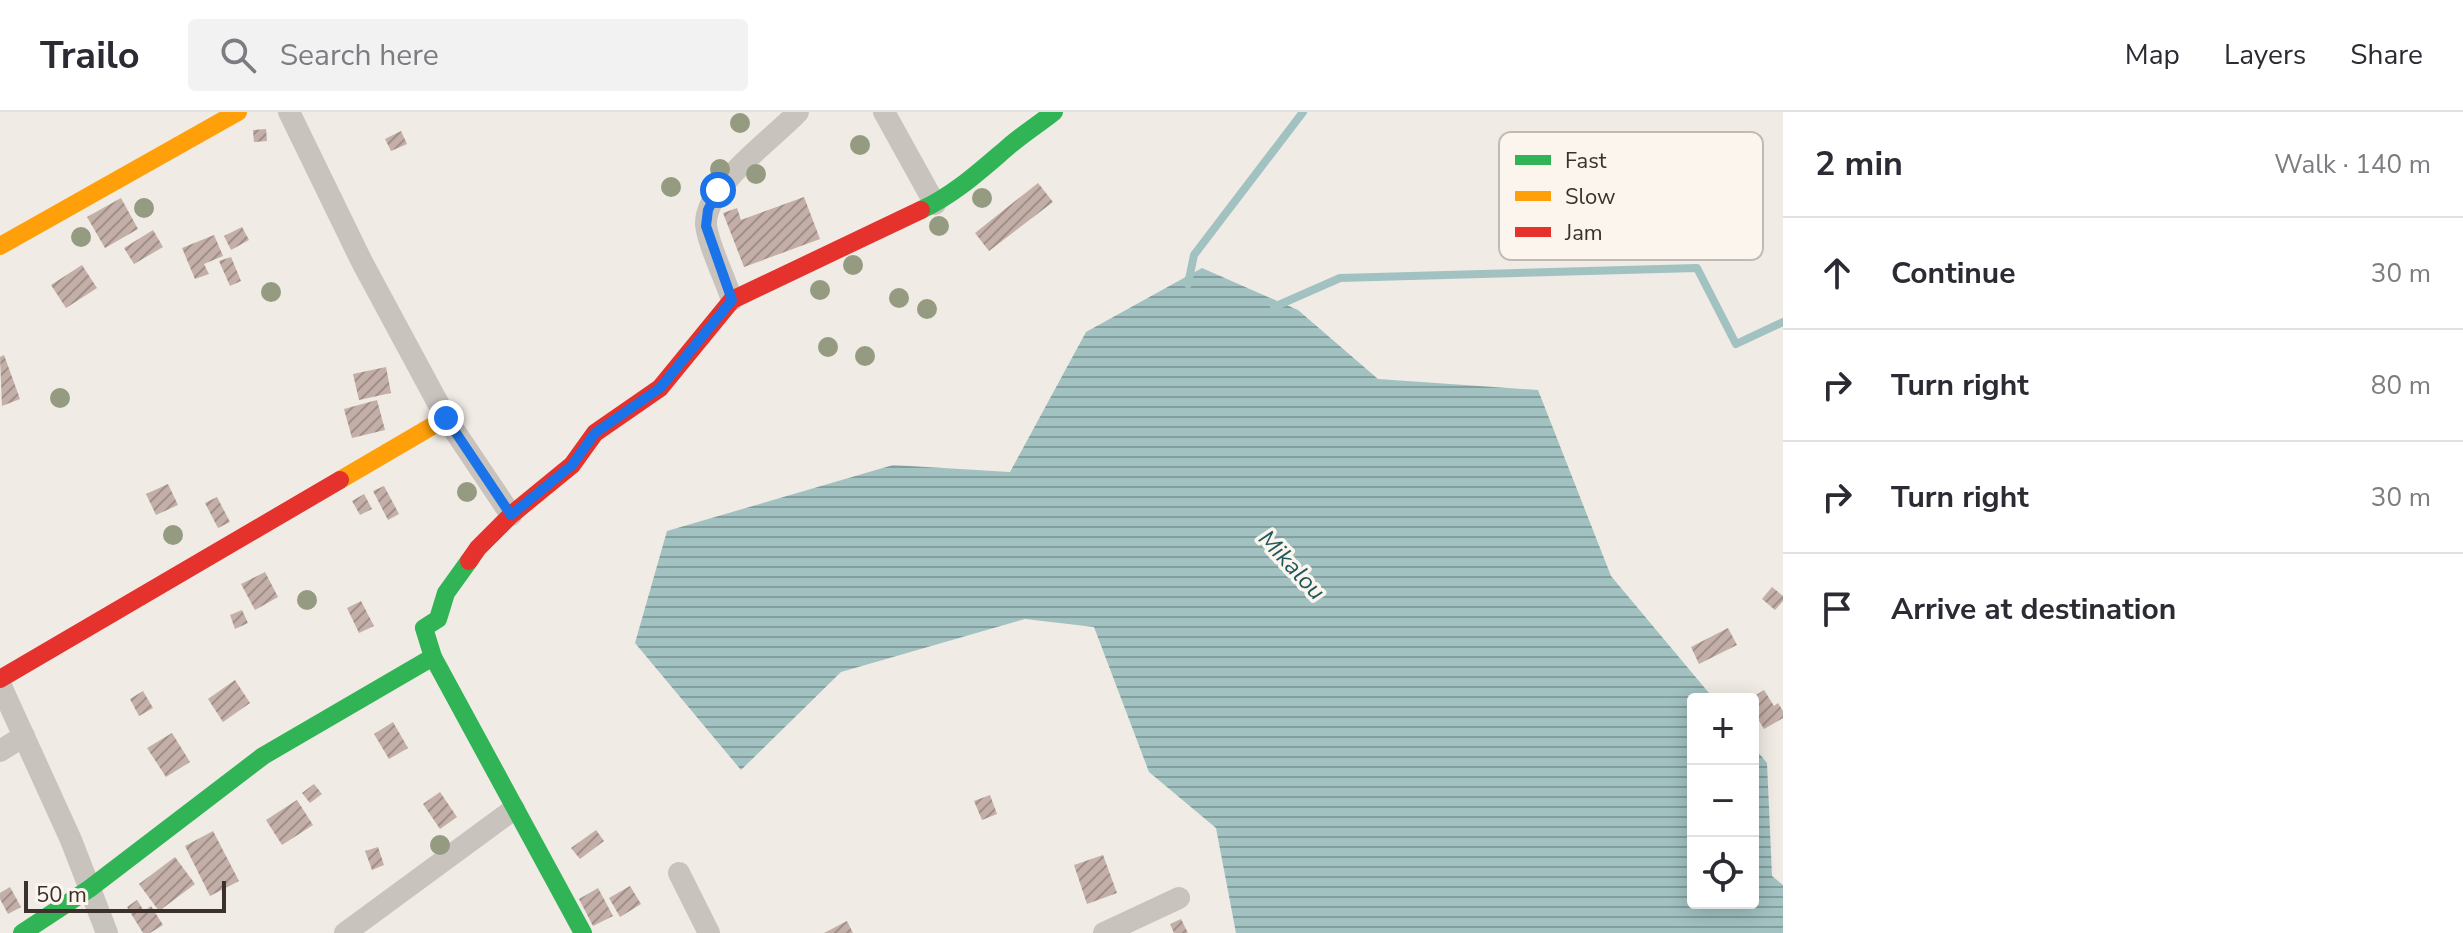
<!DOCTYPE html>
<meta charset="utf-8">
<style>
body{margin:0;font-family:"Nunito Sans",sans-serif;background:#f2f2f3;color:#2b2b33}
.controls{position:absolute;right:24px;bottom:24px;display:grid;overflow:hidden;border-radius:8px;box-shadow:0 4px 20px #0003}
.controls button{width:72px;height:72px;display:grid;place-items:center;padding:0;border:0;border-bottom:2px solid #e1e1e2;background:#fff;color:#2b2b33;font:40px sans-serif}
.scale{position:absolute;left:24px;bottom:20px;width:202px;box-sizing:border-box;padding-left:8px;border:4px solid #3b302b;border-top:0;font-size:22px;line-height:28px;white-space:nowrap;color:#3b302b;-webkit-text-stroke:6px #fbf5ee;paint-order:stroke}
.stop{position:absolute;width:24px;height:24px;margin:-18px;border:6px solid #1a73e8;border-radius:50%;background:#fff}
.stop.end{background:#1a73e8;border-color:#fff;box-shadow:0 2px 8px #0008}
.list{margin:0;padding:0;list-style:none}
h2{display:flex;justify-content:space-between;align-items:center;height:104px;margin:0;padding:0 32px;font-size:34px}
h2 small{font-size:26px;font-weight:400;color:#7c7c81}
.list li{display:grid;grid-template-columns:52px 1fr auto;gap:24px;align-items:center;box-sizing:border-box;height:112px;padding:0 32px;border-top:2px solid #e1e1e2}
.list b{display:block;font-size:30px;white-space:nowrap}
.list em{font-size:26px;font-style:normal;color:#7c7c81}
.icon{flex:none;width:44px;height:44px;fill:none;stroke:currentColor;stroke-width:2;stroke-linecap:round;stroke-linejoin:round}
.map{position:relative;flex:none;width:1783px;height:821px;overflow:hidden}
header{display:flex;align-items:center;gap:48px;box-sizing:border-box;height:112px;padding:0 40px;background:#fff;border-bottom:2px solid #e1e1e2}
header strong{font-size:38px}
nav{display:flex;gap:44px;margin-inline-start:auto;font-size:28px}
.search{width:560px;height:72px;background:#f2f2f3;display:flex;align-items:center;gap:20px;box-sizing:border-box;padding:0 28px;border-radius:8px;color:#7c7c81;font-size:30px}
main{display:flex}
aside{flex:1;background:#fff}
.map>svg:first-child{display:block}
.water{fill:url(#water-rules)}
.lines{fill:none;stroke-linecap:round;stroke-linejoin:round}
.stream{stroke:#a1c2c1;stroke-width:8}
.building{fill:url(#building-hatch)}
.street{stroke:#c9c3be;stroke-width:22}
.fast{stroke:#30b455;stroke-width:18}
.slow{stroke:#ff9f0a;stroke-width:18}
.jam{stroke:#e5322d;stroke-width:18}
.tree{fill:#959b80}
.route{stroke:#1a73e8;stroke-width:10}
.labels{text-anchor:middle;stroke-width:7;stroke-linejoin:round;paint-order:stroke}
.water-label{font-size:24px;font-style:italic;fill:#1f5a5e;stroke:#fbf5ee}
.key{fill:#fbf5ee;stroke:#c1bab4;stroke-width:2}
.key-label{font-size:22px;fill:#3b302b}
</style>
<header>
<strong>Trailo</strong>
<div class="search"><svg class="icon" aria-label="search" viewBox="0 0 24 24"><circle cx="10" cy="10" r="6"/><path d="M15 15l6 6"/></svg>Search here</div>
<nav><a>Map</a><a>Layers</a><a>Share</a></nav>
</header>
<main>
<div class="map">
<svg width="1783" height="821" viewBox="0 0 1783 821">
<defs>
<pattern id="water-rules" width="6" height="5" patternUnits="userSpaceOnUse" patternTransform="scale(2)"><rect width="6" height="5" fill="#a1c2c1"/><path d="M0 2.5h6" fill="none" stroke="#849e9d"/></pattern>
<pattern id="building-hatch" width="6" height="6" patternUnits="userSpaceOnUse" patternTransform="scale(2)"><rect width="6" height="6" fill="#c3afa7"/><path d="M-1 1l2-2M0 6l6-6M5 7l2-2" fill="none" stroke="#a08f88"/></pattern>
</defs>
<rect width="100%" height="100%" fill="#f0ebe5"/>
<!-- water -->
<path class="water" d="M1202,156L1298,198L1378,267L1538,278L1611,464L1714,587H1693V791H1753V634L1767,651L1772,764L1783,773V821H1236L1216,716L1149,660L1094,515L1025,507L841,560L741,658L635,531L667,419L893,353L1010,360L1086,220Z"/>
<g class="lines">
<!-- stream -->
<g class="stream">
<path d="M1188,172L1194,143L1303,0"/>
<path d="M1274,195L1340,166L1697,156L1736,232L1783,210"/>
</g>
</g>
<!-- building -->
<g class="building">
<path d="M266,17L267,29L254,30L253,18Z"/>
<path d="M401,19L407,32L391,39L385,27Z"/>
<path d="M1038,71L1053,90L989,139L975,121Z"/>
<path d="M804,85L820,127L744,155L723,101L737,96L741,108Z"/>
<path d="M121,86L138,117L105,136L87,105Z"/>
<path d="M242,115L249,128L231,138L224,124Z"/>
<path d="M153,118L163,135L134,152L124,136Z"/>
<path d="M214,123L223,144L204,152L209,162L195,167L182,136Z"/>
<path d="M231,145L241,169L230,174L219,149Z"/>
<path d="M82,153L97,176L66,196L51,173Z"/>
<path d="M4,243L20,287L2,294L0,245Z"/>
<path d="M386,255L391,281L359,288L353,262Z"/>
<path d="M377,288L385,318L352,326L344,297Z"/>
<path d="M168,372L178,393L156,403L146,382Z"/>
<path d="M384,374L399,402L388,408L373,379Z"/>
<path d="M364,382L372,397L360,403L352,389Z"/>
<path d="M217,385L230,410L218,416L205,391Z"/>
<path d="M265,460L278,485L255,498L241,472Z"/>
<path d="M1772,475L1783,484V489L1775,498L1762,487Z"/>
<path d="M361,489L374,514L359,521L347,496Z"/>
<path d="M242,498L248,511L235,517L230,503Z"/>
<path d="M1728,516L1737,533L1699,552L1691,535Z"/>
<path d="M235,568L250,591L223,610L208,587Z"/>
<path d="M1764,578L1774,594L1778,591L1783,599V606L1764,617L1753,599V585Z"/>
<path d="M143,579L153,596L139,604L130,587Z"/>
<path d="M393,610L408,636L389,647L374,622Z"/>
<path d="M172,621L190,650L166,665L147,636Z"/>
<path d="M314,672L322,682L310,691L302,681Z"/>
<path d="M440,680L457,705L440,717L423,692Z"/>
<path d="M990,683L997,702L982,708L974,689Z"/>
<path d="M297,688L313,713L282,733L266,708Z"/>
<path d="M596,718L604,729L580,747L571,736Z"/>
<path d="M213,719L239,769L210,784L185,734Z"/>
<path d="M378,735L384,753L372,758L365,739Z"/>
<path d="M1103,743L1117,781L1087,792L1074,753Z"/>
<path d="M175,745L195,772L159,799L139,772Z"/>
<path d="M630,774L641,792L620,805L609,786Z"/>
<path d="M10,775L21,795L8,802L0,787V781Z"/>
<path d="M598,776L613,804L593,814L579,787Z"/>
<path d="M137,788L144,799L151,794L163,813L150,821H143L127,795Z"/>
<path d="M1181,807L1188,821H1174L1170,812Z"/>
<path d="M847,809L853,821H824Z"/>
</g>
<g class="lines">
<!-- street -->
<g class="street">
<path d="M289,0L362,150L446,306L511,403"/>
<path d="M884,0L935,92"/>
<path d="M732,188C726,169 707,130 706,112C705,74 773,27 798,0"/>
<path d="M0,572L71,728L107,821"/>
<path d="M0,639L24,624"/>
<path d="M679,761L709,821"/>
<path d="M345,821L514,697"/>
<path d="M1104,821L1179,786"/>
</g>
<!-- fast -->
<g class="fast">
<path d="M921,98C954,83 981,58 1008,35C1023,22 1039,12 1054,0"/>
<path d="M469,449L446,481L438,507L424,516L433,545L583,821"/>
<path d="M22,821L89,777L263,644L433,545"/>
</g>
<!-- slow -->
<g class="slow">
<path d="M0,134L238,0"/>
<path d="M340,368L446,306"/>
</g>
<!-- jam -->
<g class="jam">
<path d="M469,449L478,436L511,403L572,353L595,321L660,276L732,188L921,98"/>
<path d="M0,567L340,368"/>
</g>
</g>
<!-- trees -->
<g class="tree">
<circle cx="740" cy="11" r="10"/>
<circle cx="860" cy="33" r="10"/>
<circle cx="720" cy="57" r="10"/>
<circle cx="756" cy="62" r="10"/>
<circle cx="671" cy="75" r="10"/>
<circle cx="982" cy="86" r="10"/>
<circle cx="144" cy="96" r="10"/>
<circle cx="939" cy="114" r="10"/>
<circle cx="81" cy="125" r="10"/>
<circle cx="853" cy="153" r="10"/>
<circle cx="820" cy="178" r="10"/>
<circle cx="271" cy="180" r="10"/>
<circle cx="899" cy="186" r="10"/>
<circle cx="927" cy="197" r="10"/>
<circle cx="828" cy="235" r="10"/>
<circle cx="865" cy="244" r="10"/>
<circle cx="60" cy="286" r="10"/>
<circle cx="467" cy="380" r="10"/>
<circle cx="173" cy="423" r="10"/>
<circle cx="307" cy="488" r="10"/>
<circle cx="440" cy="733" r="10"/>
</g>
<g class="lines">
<!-- route -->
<path class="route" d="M446,306L511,403L572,353L595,321L660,276L732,188L706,114L708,98L718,78"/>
</g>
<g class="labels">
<!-- water labels -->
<g class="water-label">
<text transform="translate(1292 453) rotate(47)" y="8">Mikalou</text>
</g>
</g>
<!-- legend -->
<rect x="1499" y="20" width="264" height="128" rx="12" class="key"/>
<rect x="1515" y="43" width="36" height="10" fill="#30b455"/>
<rect x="1515" y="79" width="36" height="10" fill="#ff9f0a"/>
<rect x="1515" y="115" width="36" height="10" fill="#e5322d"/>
<g class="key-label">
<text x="1565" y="56">Fast</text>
<text x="1565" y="92">Slow</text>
<text x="1565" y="128">Jam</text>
</g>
</svg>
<div class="controls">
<button>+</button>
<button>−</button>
<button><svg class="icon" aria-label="locate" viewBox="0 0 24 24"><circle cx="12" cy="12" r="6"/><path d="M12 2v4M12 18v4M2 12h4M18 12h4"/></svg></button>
</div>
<div class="scale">50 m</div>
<div class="stop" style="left:718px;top:78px"></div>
<div class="stop end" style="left:446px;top:306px"></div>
</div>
<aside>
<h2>2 min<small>Walk · 140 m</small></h2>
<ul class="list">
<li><svg class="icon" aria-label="ahead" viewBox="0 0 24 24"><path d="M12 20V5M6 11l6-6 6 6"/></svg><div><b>Continue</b></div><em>30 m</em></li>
<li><svg class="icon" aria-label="right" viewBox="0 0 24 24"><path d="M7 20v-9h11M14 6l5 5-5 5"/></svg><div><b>Turn right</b></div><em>80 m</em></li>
<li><svg class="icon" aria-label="right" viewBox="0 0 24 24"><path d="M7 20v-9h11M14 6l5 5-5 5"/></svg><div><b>Turn right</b></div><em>30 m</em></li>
<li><svg class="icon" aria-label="arrive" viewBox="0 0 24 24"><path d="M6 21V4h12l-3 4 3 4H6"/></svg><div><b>Arrive at destination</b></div></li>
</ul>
</aside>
</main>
